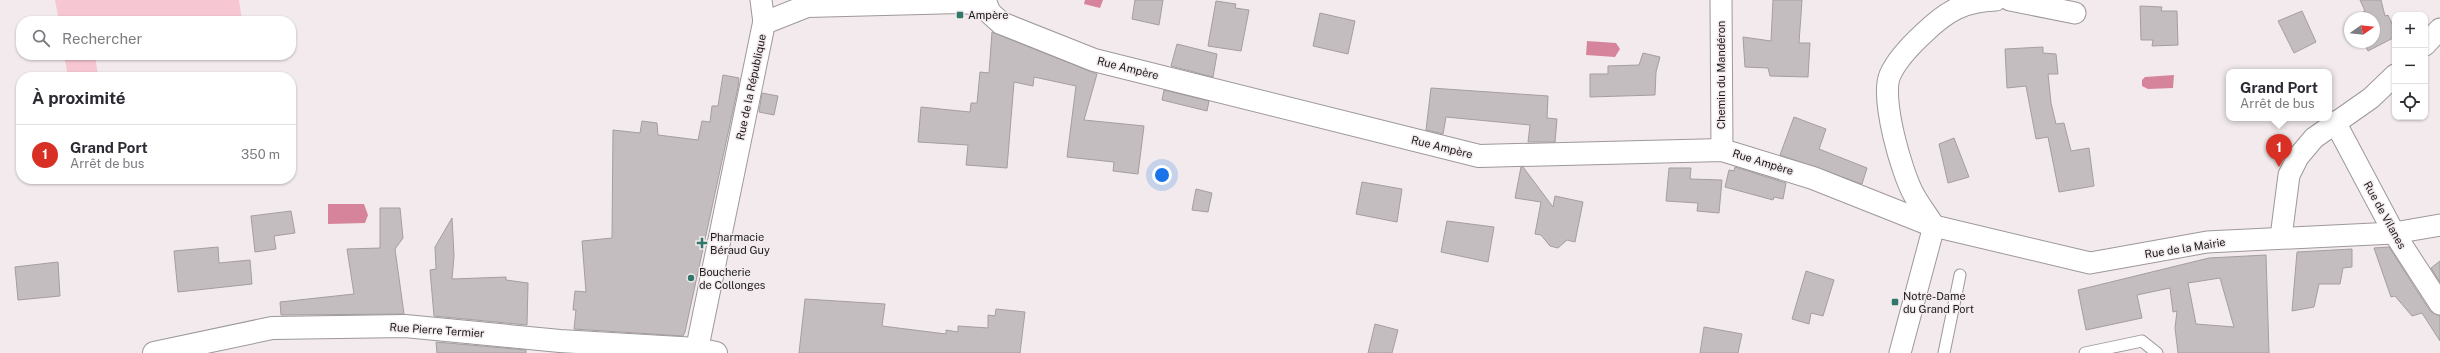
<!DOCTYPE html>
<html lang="fr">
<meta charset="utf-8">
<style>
body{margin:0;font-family:"Public Sans",sans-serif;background:#f2f2f3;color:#2b2b33}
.controls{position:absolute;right:12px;top:12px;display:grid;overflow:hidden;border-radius:8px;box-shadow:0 1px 3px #0004}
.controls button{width:36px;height:36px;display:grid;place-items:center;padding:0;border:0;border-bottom:1px solid #e1e1e2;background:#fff;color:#2b2b33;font:20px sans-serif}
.compass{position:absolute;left:2344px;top:12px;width:36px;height:36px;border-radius:50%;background:#fff;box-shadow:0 1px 3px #0004;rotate:76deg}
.you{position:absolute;left:1162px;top:175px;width:14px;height:14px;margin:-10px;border:3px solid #fff;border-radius:50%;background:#1a73e8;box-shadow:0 0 0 6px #1a73e833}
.badge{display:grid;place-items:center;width:26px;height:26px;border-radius:50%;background:#d93025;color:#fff;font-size:13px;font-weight:700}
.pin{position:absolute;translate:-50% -33px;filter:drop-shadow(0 1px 2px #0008)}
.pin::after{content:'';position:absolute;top:21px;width:14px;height:12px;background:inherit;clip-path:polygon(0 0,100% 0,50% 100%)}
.popup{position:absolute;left:2226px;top:69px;width:106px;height:52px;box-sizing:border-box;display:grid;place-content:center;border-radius:8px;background:#fff;filter:drop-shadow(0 1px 3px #0005);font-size:13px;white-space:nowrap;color:#7c7c81}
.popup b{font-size:15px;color:#2b2b33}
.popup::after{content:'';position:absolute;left:50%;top:100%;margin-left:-8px;border:8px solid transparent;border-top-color:#fff}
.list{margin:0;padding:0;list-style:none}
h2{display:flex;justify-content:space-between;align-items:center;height:52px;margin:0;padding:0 16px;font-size:17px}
h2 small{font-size:13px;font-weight:400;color:#7c7c81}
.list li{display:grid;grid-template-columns:26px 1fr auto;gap:12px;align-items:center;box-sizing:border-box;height:60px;padding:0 16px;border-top:1px solid #e1e1e2}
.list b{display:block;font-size:15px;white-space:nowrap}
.list p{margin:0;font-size:13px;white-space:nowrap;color:#7c7c81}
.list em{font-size:13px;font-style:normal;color:#7c7c81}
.icon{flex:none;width:22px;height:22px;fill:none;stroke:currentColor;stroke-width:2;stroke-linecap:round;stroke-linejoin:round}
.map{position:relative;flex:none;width:2440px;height:353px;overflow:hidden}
.search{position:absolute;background:#fff;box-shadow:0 1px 3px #0004;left:16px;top:16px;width:280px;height:44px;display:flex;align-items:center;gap:10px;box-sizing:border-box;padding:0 14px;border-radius:16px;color:#7c7c81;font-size:15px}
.panel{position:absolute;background:#fff;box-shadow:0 1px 3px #0004;left:16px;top:72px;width:280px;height:112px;border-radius:16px}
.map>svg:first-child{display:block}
.green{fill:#f6c6d3}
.water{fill:#d6849c}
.building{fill:#c4bdbf;stroke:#a59ea0;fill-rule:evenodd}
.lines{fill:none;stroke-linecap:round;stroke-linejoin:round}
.service-casing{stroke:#9e9899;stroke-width:13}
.minor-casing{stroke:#9e9899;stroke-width:23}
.tertiary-casing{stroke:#9e9899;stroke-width:24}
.service{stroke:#fff;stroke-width:11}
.minor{stroke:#fff;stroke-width:21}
.tertiary{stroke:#fff;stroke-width:22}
.poi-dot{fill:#32776c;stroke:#f2eaec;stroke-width:1.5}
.labels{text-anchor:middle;stroke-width:3;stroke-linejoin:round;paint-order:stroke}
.poi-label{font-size:11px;fill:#1b1919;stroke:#f2eaec;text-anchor:start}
.street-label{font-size:11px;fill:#1b1919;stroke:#f2eaec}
</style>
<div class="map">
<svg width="2440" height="353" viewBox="0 0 2440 353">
<rect width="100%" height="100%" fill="#f2eaec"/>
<!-- green -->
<g class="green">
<path d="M55,0H239L242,21H59Z"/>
<path d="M64,55H95L98,77H68Z"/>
</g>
<!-- water -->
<g class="water">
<path d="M1085,0H1103L1100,8L1084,4Z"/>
<path d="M1587,41L1616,43L1620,49L1615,57L1586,55Z"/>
<path d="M2174,75L2173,88L2148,89L2142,86V80L2145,77Z"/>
<path d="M328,204H364L368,215L365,223L328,224Z"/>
</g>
<!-- building -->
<g class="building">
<path d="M1135,0H1163L1159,25L1132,19Z"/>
<path d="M1773,0H1802L1799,43H1810L1808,77L1770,76L1768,68L1745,67L1743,37L1771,41Z"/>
<path d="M2360,0H2381L2385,16L2388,15L2395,30V37L2368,51L2363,42H2374V18H2352L2365,11Z"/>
<path d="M1216,1L1236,4L1235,8L1249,10L1241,51L1208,46Z"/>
<path d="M2140,6L2162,7L2161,11H2177L2178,45L2152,46L2153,40H2141Z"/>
<path d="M2302,11L2316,42L2294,53L2278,21Z"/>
<path d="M1320,13L1355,21L1348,54L1313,46Z"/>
<path d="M992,32L1097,74L1084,120L1144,126L1138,174L1113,171L1114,162L1067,157L1076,86L1034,77L1033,86L1014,82L1007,168L966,165L968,145L918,142L921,107L970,112L971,103H977L980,72L989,73Z"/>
<path d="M1177,44L1217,54L1213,77L1171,66Z"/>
<path d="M2043,47V53L2056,54L2058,74H2048L2051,103L2056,124L2064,123L2071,151L2089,148L2094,186L2059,192L2048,137L2036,139L2026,86L2007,88L2005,49Z"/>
<path d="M1643,53L1660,57L1656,72L1655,95L1590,97V74H1608V66L1639,65Z"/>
<path d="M723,75L739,78L738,87L685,332L683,336L574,329L576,310H573L575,291L586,292L582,241L612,238L613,130L640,133L642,121L657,123L658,135L698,140L702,121L710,122L712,106H718Z"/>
<path d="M1431,88L1548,96L1547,118L1557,119L1555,142H1528L1530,125L1446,117L1443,134L1426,130Z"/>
<path d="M1164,90L1209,101L1207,111L1162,100Z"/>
<path d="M762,93L778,96L774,115L759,112Z"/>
<path d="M1794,117L1826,129L1819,149L1867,168L1862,184L1780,155Z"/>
<path d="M1954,138L1969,177L1948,183L1939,144Z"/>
<path d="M1521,167H1523L1553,207L1555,196L1583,202L1575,242L1567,240L1558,248L1550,246L1541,235L1535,234L1541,202L1515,198Z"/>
<path d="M1735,167L1786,183L1783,199L1774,197L1773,200L1725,187L1729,170L1734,171Z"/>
<path d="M1669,168H1691L1690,179L1722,180L1719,213L1697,211L1698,203L1666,201Z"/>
<path d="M1362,182L1402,189L1397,222L1356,214Z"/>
<path d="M1196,189L1212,193L1208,212L1192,210Z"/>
<path d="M380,208H400L403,238L395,249L404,314L281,315L280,302L354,294L347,249L380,248Z"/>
<path d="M291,211L295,233L274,236L276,249L255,252L251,216Z"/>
<path d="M452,218L454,256L452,279L506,277V280L528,283L527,325L434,316L430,270L436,269L435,247Z"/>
<path d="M1447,221L1494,227L1488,262L1441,252Z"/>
<path d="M218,247L219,263L250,260L252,284L178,292L174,251Z"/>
<path d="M2389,247L2430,311L2440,316V341L2422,313L2412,316L2395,296L2391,297L2374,248Z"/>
<path d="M2352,249V267L2343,268L2340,284H2319L2314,307L2292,311L2297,252Z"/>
<path d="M2266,255L2269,353H2178L2175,328L2177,311L2173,312L2170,288L2137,295L2142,318L2086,330L2078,290L2209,258ZM2220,278L2234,327L2196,324L2188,283Z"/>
<path d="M2440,261V282L2431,268Z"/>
<path d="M58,262L60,296L18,300L15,267Z"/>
<path d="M1806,271L1834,280L1823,316L1811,313L1809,324L1792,319Z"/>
<path d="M805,299L885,304L882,326L946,334V330L958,332V326L988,328V315L995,316L996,309L1025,312L1020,353H799Z"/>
<path d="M1375,324L1398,330L1392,353H1368Z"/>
<path d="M1704,327L1742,334L1738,353H1700Z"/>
<path d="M436,342L526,350V353H437Z"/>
</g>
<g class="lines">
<defs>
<g id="service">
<path d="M1944,353L1960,275"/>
<path d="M2085,353L2142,341L2157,353"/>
</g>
<g id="minor">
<path d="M761,0L764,23"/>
<path d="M1721,0L1722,150"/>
<path d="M2010,0L2075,13"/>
<path d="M2425,45L2440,29"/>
<path d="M2335,122L2394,233L2440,304"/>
<path d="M1934,226L2090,263L2207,242L2394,233L2440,225"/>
<path d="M1934,226C1928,216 1920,206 1914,195C1902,174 1880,98 1890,75C1897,59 1911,45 1924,33C1947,11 1964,1 1996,0"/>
<path d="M2281,237L2289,175L2298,157L2314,138L2371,98L2395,75"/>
<path d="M1900,353L1934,226"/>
</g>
<g id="tertiary">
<path d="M986,4L990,13L1001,23L1094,60L1479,156L1722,150L1813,178L1934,226"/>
<path d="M697,349L764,23L807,6L960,2L986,4"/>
<path d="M154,353L272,328L405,326L560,341L697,349L716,353"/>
</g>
</defs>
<!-- service casing -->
<use href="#service" class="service-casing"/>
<!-- minor casing -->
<use href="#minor" class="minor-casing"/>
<!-- tertiary casing -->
<use href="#tertiary" class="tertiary-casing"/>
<!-- service -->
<use href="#service" class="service"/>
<!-- minor -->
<use href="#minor" class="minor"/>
<!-- tertiary -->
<use href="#tertiary" class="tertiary"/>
</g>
<!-- markers -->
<g class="poi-dot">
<rect x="956" y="11" width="8" height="8" rx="2"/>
<path d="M700 237h4v4h4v4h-4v4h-4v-4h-4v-4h4z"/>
<circle cx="691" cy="278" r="4"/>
<rect x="1891" y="298" width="8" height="8" rx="2"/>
</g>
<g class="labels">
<!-- poi labels -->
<g class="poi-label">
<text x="968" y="19">Ampère</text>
<text x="710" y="241">Pharmacie<tspan x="710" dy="13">Béraud Guy</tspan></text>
<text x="699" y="276">Boucherie<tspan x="699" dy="13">de Collonges</tspan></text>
<text x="1903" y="300">Notre-Dame<tspan x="1903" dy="13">du Grand Port</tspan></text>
</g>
<!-- street labels -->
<g class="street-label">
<text transform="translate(1128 68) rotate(14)" y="4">Rue Ampère</text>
<text transform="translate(1721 75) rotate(-90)" y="4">Chemin du Mandéron</text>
<text transform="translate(751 87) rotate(-78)" y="4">Rue de la République</text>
<text transform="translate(1442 147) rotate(14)" y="4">Rue Ampère</text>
<text transform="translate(1763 162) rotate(17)" y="4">Rue Ampère</text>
<text transform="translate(2385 215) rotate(61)" y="4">Rue de Vilanes</text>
<text transform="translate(2185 248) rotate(-9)" y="4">Rue de la Mairie</text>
<text transform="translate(437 330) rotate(4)" y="4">Rue Pierre Termier</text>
</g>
</g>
</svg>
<div class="controls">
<button>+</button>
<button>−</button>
<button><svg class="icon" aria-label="locate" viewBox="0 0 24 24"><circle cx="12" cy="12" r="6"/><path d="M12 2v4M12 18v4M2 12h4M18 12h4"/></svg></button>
</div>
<svg class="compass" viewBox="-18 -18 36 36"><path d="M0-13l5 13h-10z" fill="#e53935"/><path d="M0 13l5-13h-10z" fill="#7c7c81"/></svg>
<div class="you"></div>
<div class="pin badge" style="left:2279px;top:167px">1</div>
<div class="popup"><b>Grand Port</b>Arrêt de bus</div>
<div class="search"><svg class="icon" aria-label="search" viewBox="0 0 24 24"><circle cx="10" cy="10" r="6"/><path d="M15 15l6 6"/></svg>Rechercher</div>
<section class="panel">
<h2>À proximité<small></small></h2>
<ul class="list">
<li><span class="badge">1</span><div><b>Grand Port</b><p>Arrêt de bus</p></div><em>350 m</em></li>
</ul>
</section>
</div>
